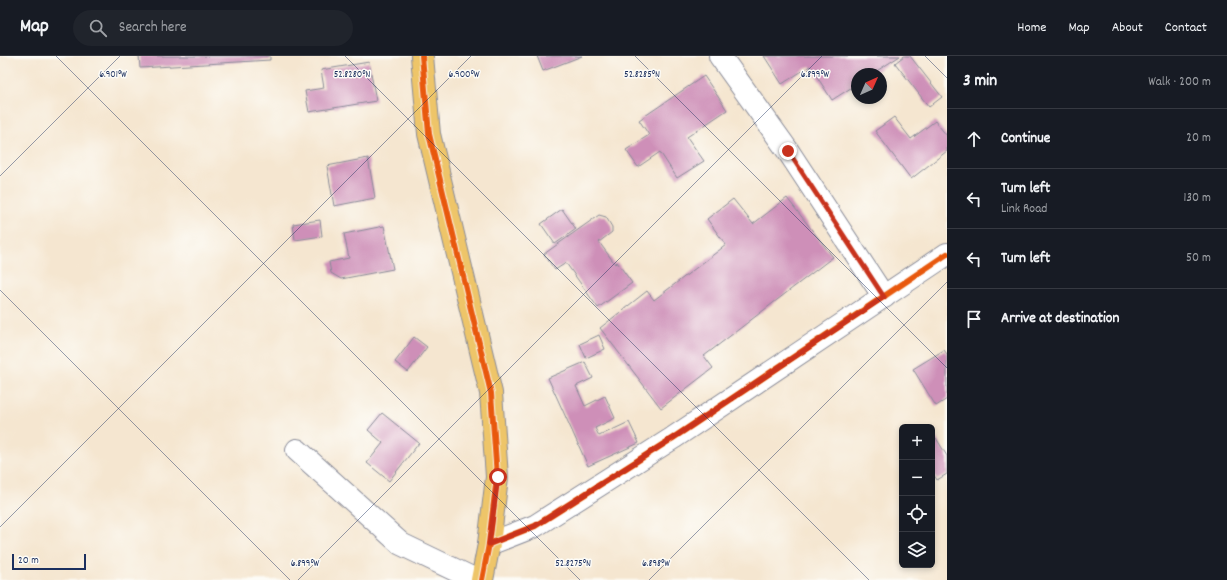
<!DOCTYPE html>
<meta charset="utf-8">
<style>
body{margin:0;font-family:Dekko,sans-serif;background:#20242c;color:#f1f3f6}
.controls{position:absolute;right:12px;bottom:12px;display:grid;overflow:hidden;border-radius:6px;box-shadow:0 2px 6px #0003}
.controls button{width:36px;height:36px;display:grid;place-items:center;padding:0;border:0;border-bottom:1px solid #363941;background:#171b24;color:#f1f3f6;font:20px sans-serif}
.compass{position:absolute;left:851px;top:12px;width:36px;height:36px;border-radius:50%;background:#171b24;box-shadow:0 2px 6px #0003;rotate:45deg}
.scale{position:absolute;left:12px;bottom:10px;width:74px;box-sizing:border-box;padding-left:4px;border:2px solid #1b2f5e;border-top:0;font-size:11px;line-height:14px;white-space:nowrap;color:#1b2f5e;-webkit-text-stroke:3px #fdfcf7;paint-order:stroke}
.stop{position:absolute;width:12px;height:12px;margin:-9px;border:3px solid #c8321e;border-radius:50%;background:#fff}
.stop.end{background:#c8321e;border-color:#fff;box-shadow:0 1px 4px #0008}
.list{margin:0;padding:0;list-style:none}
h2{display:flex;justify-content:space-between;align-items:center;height:52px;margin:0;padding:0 16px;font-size:17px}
h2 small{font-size:13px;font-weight:400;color:#9ea1a6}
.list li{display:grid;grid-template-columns:26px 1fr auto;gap:12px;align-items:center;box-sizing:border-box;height:60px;padding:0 16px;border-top:1px solid #363941}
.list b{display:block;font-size:15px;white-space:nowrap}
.list p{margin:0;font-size:13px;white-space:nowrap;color:#9ea1a6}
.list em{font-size:13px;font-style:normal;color:#9ea1a6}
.icon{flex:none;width:22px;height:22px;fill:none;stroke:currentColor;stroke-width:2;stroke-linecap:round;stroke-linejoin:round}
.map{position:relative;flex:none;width:947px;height:524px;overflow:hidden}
header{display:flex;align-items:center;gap:24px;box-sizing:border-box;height:56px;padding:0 20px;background:#171b24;border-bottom:1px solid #363941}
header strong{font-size:19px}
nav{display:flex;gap:22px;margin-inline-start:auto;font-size:14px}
.search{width:280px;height:36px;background:#20242c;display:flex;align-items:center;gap:10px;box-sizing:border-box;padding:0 14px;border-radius:22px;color:#9ea1a6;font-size:15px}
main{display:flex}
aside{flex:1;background:#171b24}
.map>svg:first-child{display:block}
.building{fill:#ce8fb8}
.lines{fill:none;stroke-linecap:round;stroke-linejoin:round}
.minor-casing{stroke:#888a97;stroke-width:24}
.major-casing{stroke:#888a97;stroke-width:24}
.minor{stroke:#fff;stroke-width:22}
.major{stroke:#eec569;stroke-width:22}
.cycleway-casing{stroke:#fdfcf7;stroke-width:8}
.cycleway{stroke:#e8590c;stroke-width:6}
.route{stroke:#c8321e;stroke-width:5}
.ticks{fill:none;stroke:#1b2f5e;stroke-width:1;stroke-opacity:0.45}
.ticks-label{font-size:10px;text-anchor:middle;fill:#1b2f5e;stroke:#fdfcf7;stroke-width:3;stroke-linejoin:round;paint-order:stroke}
</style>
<header>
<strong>Map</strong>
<div class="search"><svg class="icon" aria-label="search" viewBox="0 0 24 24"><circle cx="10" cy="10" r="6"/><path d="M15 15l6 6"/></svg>Search here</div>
<nav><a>Home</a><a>Map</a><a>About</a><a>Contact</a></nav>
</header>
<main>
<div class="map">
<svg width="947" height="524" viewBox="0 0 947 524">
<rect width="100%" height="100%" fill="#fdfcf7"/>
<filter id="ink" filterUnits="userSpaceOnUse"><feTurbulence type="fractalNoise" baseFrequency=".025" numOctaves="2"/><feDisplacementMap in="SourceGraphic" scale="8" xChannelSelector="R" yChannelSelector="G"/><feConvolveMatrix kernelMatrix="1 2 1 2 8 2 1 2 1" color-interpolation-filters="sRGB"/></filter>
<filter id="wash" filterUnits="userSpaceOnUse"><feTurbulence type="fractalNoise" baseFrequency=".012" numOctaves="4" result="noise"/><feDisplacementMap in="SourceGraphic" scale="16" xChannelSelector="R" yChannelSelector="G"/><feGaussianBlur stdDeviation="0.9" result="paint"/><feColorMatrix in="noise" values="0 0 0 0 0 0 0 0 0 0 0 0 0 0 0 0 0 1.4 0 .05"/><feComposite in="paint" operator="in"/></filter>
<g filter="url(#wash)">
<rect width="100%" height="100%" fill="#f5e6d0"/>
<g id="blocks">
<!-- building -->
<g class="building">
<path d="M139,0H270V4L140,12Z"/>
<path d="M537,0H582L543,15Z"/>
<path d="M764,0H900L872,18H857V28L832,44L810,10L782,28Z"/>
<path d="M904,0H910L942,41L929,51L895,7Z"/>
<path d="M369,6L376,45L309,56L305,35L324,32L321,14Z"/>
<path d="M704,20L727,54L687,81L704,105L677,122L660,96L638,111L626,94L649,79L639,64Z"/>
<path d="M894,61L911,83L935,65L947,80V95L911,123L875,75Z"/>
<path d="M368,102L375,142L334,150L327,110Z"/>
<path d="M787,142L833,201L704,300L713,312L661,352L600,272L647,235L654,244L726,189L707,163L733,143L753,168Z"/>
<path d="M562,153L576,173L555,188L541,168Z"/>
<path d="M599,159L606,161L612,171V176L599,186L615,208L617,206L632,227L598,252L566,207L555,214L544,198Z"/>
<path d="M320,164L322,180L295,184L293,168Z"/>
<path d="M384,170L393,213L341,223L331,217L329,206L349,202L344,178Z"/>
<path d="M599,279L605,293L586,302L580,288Z"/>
<path d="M414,281L427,291L408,316L395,306Z"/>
<path d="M944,294L947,298V343L936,350L913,313Z"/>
<path d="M585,306L593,322L576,330L585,350L605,340L615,362L595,372L599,380L629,366L639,387L588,410L548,322Z"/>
<path d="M382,357L419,387L389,425L367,407L383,387L368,374Z"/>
<path d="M936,382L947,400V418L937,424L932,416V385Z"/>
</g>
</g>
</g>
<g filter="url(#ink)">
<use href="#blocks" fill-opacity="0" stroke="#888a97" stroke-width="1"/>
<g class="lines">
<defs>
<g id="minor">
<path d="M720,0L788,95L884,241"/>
<path d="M297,394L401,488L476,524"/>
<path d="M489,488L535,470L673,382L947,198"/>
</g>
<path id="major" d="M422,0L429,78L491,337L497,421L489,488L482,524"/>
</defs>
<!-- minor casing -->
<use href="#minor" class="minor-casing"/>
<!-- major casing -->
<use href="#major" class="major-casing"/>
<!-- minor -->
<use href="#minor" class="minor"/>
<!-- major -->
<use href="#major" class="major"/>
<defs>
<g id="cycleway">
<path d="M422,0L429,78L491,337L497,421L489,488L482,524"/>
<path d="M489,488L535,470L673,382L947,198"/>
</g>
</defs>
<!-- cycleway casing -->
<use href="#cycleway" class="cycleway-casing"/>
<!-- cycleway -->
<use href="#cycleway" class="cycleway"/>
</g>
</g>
<g class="lines" filter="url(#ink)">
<!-- route -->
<path class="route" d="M498,421L489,488L535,470L673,382L884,241L788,95"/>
</g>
<!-- ticks -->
<path class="ticks" d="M56,0L580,524M345,0L869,524M635,0L947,312M925,0L947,22M0,120L120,0M0,234L290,524M0,471L471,0M298,524L822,0M649,524L947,226"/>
<g class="ticks-label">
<text x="113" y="21">6.901°W</text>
<text x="352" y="21">52.8280°N</text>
<text x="464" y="21">6.900°W</text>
<text x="642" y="21">52.8285°N</text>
<text x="815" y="21">6.899°W</text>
<text x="305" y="510">6.899°W</text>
<text x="573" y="510">52.8275°N</text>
<text x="656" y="510">6.898°W</text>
</g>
</svg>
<div class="controls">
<button>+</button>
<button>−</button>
<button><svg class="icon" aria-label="locate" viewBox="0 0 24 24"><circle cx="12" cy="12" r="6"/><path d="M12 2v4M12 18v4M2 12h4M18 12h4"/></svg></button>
<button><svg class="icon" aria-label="layers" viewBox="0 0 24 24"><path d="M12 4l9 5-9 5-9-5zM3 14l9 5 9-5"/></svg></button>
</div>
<svg class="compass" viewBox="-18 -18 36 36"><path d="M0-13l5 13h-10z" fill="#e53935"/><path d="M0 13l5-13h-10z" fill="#9ea1a6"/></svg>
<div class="scale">20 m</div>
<div class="stop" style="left:498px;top:421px"></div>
<div class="stop end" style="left:788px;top:95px"></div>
</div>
<aside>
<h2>3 min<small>Walk · 200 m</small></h2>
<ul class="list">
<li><svg class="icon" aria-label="ahead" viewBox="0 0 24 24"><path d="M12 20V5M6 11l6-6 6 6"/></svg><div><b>Continue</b></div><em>20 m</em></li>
<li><svg class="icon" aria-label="left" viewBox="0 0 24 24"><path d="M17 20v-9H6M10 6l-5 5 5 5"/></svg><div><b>Turn left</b><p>Link Road</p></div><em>130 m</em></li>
<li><svg class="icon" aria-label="left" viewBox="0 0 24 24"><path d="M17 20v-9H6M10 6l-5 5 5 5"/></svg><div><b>Turn left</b></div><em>50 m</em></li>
<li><svg class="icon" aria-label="arrive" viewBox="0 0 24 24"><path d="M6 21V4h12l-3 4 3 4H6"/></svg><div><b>Arrive at destination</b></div></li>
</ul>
</aside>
</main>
